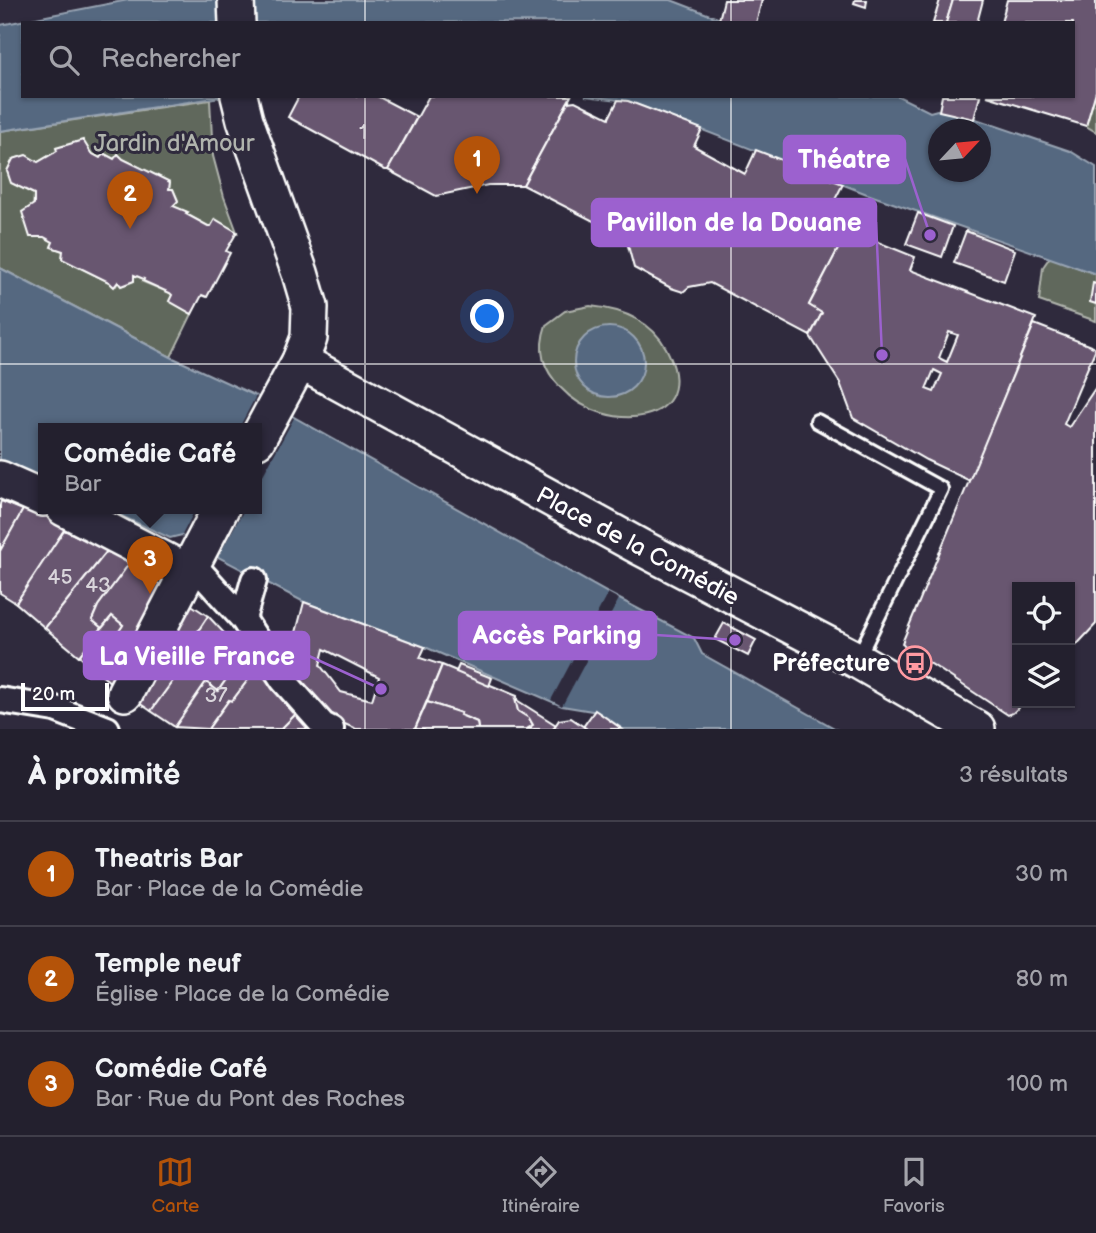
<!DOCTYPE html>
<html lang="fr">
<meta charset="utf-8">
<style>
body{margin:0;font-family:"Balsamiq Sans",sans-serif;background:#2f2d3a;color:#f1f3f6}
.controls{position:absolute;right:21px;bottom:21px;display:grid;overflow:hidden;border-radius:0px;box-shadow:0 2px 5px #0004}
.controls button{width:63px;height:63px;display:grid;place-items:center;padding:0;border:0;border-bottom:2px solid #403e4a;background:#23202e;color:#f1f3f6;font:35px sans-serif}
.compass{position:absolute;left:928px;top:119px;width:63px;height:63px;border-radius:50%;background:#23202e;box-shadow:0 2px 5px #0004;rotate:64deg}
.scale{position:absolute;left:21px;bottom:18px;width:88px;box-sizing:border-box;padding-left:7px;border:4px solid #fff;border-top:0;font-size:19px;line-height:24px;white-space:nowrap;color:#fff;-webkit-text-stroke:5px #2f2a3d;paint-order:stroke}
.you{position:absolute;left:488px;top:317px;width:24px;height:24px;margin:-18px;border:5px solid #fff;border-radius:50%;background:#1a73e8;box-shadow:0 0 0 10px #1a73e833}
.badge{display:grid;place-items:center;width:46px;height:46px;border-radius:50%;background:#b45309;color:#fff;font-size:23px;font-weight:700}
.pin{position:absolute;translate:-50% -58px;filter:drop-shadow(0 2px 4px #0008)}
.pin::after{content:'';position:absolute;top:37px;width:24px;height:21px;background:inherit;clip-path:polygon(0 0,100% 0,50% 100%)}
.popup{position:absolute;left:38px;top:423px;width:224px;height:91px;box-sizing:border-box;display:grid;place-content:center;border-radius:0px;background:#23202e;filter:drop-shadow(0 2px 5px #0005);font-size:23px;white-space:nowrap;color:#a3a3aa}
.popup b{font-size:26px;color:#f1f3f6}
.popup::after{content:'';position:absolute;left:50%;top:100%;margin-left:-14px;border:14px solid transparent;border-top-color:#23202e}
.list{margin:0;padding:0;list-style:none}
h2{display:flex;justify-content:space-between;align-items:center;height:91px;margin:0;padding:0 28px;font-size:30px}
h2 small{font-size:23px;font-weight:400;color:#a3a3aa}
.list li{display:grid;grid-template-columns:46px 1fr auto;gap:21px;align-items:center;box-sizing:border-box;height:105px;padding:0 28px;border-top:2px solid #403e4a}
.list b{display:block;font-size:26px;white-space:nowrap}
.list p{margin:0;font-size:23px;white-space:nowrap;color:#a3a3aa}
.list em{font-size:23px;font-style:normal;color:#a3a3aa}
.icon{flex:none;width:38px;height:38px;fill:none;stroke:currentColor;stroke-width:2;stroke-linecap:round;stroke-linejoin:round}
.map{position:relative;flex:none;width:1096px;height:729px;overflow:hidden}
.search{position:absolute;background:#23202e;box-shadow:0 2px 5px #0004;left:21px;right:21px;top:21px;height:77px;display:flex;align-items:center;gap:18px;box-sizing:border-box;padding:0 24px;border-radius:0px;color:#a3a3aa;font-size:26px}
.sheet{height:406px;background:#23202e}
nav{display:flex;justify-content:space-around;align-items:center;box-sizing:border-box;height:98px;border-top:2px solid #403e4a;background:#23202e;font-size:19px;color:#a3a3aa}
nav a{display:grid;justify-items:center;gap:4px}
nav .on{color:#b45309}
.map>svg:first-child{display:block}
.green{fill:#60685b;stroke:#b0b4ad;stroke-width:2}
.water{fill:#546880;stroke:#98a4b3;stroke-width:2;fill-rule:evenodd}
.pier{fill:#2f2a3d}
.building{fill:#68566f;stroke:#fff;stroke-width:2;fill-rule:evenodd}
.lines{fill:none;stroke-linecap:round;stroke-linejoin:round}
.lane-casing{stroke:#fff;stroke-width:18}
.street-casing{stroke:#fff;stroke-width:30}
.secondary-casing{stroke:#fff;stroke-width:40}
.lane{stroke:#2f2a3d;stroke-width:12}
.street{stroke:#2f2a3d;stroke-width:24}
.secondary{stroke:#2f2a3d;stroke-width:35}
.grid{fill:none;stroke:#fff;stroke-width:2;stroke-opacity:0.55}
.labels{text-anchor:middle;stroke-width:6;stroke-linejoin:round;paint-order:stroke}
.number-label{font-size:21px;fill:#d9d5db}
.park-label{font-size:24px;fill:#b0b4ad;stroke:#2f2a3d}
.street-label{font-size:24px;fill:#fff;stroke:#2f2a3d}
.poi-label{font-size:24px;font-weight:bold;fill:#fff;stroke:#2f2a3d;text-anchor:end}
.leader{fill:none;stroke:#9c61cf;stroke-width:2.5}
.callout-dot{fill:#9c61cf;stroke:#2f2a3d;stroke-width:2.5}
.callout{fill:#9c61cf;stroke:#9c61cf;stroke-width:2.5}
.callout-label{font-size:26px;text-anchor:middle;font-weight:bold;fill:#fff}
</style>
<div class="map">
<svg width="1096" height="729" viewBox="0 0 1096 729">
<rect width="100%" height="100%" fill="#2f2a3d"/>
<filter id="ink" filterUnits="userSpaceOnUse"><feTurbulence type="fractalNoise" baseFrequency=".0143" numOctaves="2"/><feDisplacementMap in="SourceGraphic" scale="14" xChannelSelector="R" yChannelSelector="G"/><feConvolveMatrix kernelMatrix="1 2 1 2 8 2 1 2 1" color-interpolation-filters="sRGB"/></filter>
<g filter="url(#ink)">
<!-- green -->
<g class="green">
<path d="M1096,92V132L1086,126Z"/>
<path d="M210,100L213,156L224,197L237,232L215,220L211,226H208L186,214L187,212L173,206L178,200L173,189H169L170,182L123,159L118,154L114,159L103,153L100,158L91,153L57,148V151L38,162L26,155L13,159L7,171L12,183L34,194L30,237H44L53,242L51,247L63,251L62,259L109,282L113,286H116L118,282L121,286L133,281L134,275L144,279L143,282L170,293L172,295L170,301L192,314L171,357L0,268V131Z"/>
<path d="M1050,257L1096,274V321L1039,301L1043,267Z"/>
<path d="M590,306C620,309 650,319 666,348C707,426 605,436 561,388C543,369 537,351 546,325L565,311Z"/>
</g>
<!-- water -->
<g class="water">
<path d="M128,0H671L728,22L23,23V96H227L0,131V25Z"/>
<path d="M585,96H898L930,112L937,110L973,118L1070,151L1096,167V274L867,194L628,101ZM939,130H981V172H939Z"/>
<path d="M0,268L171,357L256,396L608,593L694,638L702,654L836,729H623L598,712L562,706L425,647L304,602L218,557L182,535L170,538L104,508H257V428H43V481L0,461Z"/>
<circle cx="609" cy="362" r="35"/>
</g>
<!-- pier -->
<g class="pier">
<path d="M256,396L294,418L257,486V428H239Z"/>
<path d="M196,508H245L218,557L182,535Z"/>
<path d="M608,593L619,599L562,706L551,700Z"/>
</g>
<!-- building -->
<g class="building">
<path d="M724,0H762L756,23H728L719,20Z"/>
<path d="M855,0H867L866,7L854,3Z"/>
<path d="M940,0H953L946,23H933Z"/>
<path d="M953,0H983L977,23H946Z"/>
<path d="M1007,0H1096V91L1086,126L987,96H1073V23H1001Z"/>
<path d="M299,96H377L417,117L388,170H385L288,117Z"/>
<path d="M429,96H571L523,185H488L436,196L388,170Z"/>
<path d="M942,96H980L974,119L939,111Z"/>
<path d="M618,100L628,101L702,129L694,146L745,174L756,150L843,184L826,217L848,230L809,305L822,313L810,336L710,283L689,287L683,292L671,288L634,268L627,242L621,235L523,185L568,102L575,101L609,118Z"/>
<path d="M83,140L91,153L100,158L103,153L114,159L118,154L123,159L170,182L169,189H173L178,201L173,206L188,212L186,214L208,226H211L215,219L237,232L226,251L230,253L207,297L202,295L192,314L169,301L172,295L170,293L143,281L144,279L134,275V281L121,286L118,282L114,287L109,282L62,259L63,251L51,247L53,242L44,237H30L22,212L34,204V194L11,183L7,171L13,159L26,155L38,162L57,151L56,148Z"/>
<path d="M918,213L953,226L942,257L906,244Z"/>
<path d="M848,230L915,257L910,270L1036,318L970,481L926,460L853,418L840,383L810,336L822,313L809,305ZM949,332L958,335L947,362L939,358ZM934,370L942,374L934,392L926,389Z"/>
<path d="M966,231L1015,250L1004,281L954,263Z"/>
<path d="M1093,283L1096,284V304L1090,302Z"/>
<path d="M1034,324L1096,348L1064,424L1069,427L1096,387V624L1070,652V587H1017V703H1023L1013,713L1008,715L904,646L902,643Z"/>
<path d="M1,501L23,510L0,551V504Z"/>
<path d="M25,506L67,526L16,603L0,593V551Z"/>
<path d="M64,530L108,550L45,628L16,603Z"/>
<path d="M108,550L129,564L98,606L92,620L102,628L79,656L45,628Z"/>
<path d="M129,564L162,586L111,683L94,669L123,625L112,616L102,628L92,620L98,606Z"/>
<path d="M304,602L425,647L420,658L442,665L415,729H356L331,718L287,667ZM324,649L379,677L372,700L341,692L320,665Z"/>
<path d="M190,604L208,616L177,663L183,667L151,711L139,703Z"/>
<path d="M112,616L123,625L94,669L79,656Z"/>
<path d="M208,616L244,654L218,691L206,682L175,727L151,711L183,667L177,663Z"/>
<path d="M724,623L756,640L748,656L715,639Z"/>
<path d="M244,654L257,668L232,701L229,700L208,729L175,727L206,682L218,691Z"/>
<path d="M442,665L517,696L518,711L529,718L533,725L527,729H478L477,722L460,715L461,713L427,702Z"/>
<path d="M459,665L492,678L489,686L456,672Z"/>
<path d="M257,668L298,712L281,729H208L229,700L232,701Z"/>
<path d="M515,699L556,725L553,729H527L533,725L529,718L518,711Z"/>
<path d="M427,702L461,713L460,715L477,722L478,729H415Z"/>
<path d="M595,710L622,729H587L583,727Z"/>
<path d="M298,712L313,729H281Z"/>
<path d="M571,718L587,729H553L559,720Z"/>
</g>
<g class="lines">
<defs>
<path id="lane" d="M817,421L941,489L858,658"/>
<g id="street">
<path d="M192,563L243,619L283,680L323,725L331,729"/>
<path d="M243,619L254,580"/>
<path d="M0,700L55,709L107,729"/>
</g>
<g id="secondary">
<path d="M236,0L237,23"/>
<path d="M239,96L245,120L300,273L310,307L309,338L300,361L257,440"/>
<path d="M300,361L640,547L857,660L977,729"/>
<path d="M0,479L43,498"/>
<path d="M64,508L187,572"/>
<path d="M125,693L221,508"/>
</g>
</defs>
<!-- lane casing -->
<use href="#lane" class="lane-casing"/>
<!-- street casing -->
<use href="#street" class="street-casing"/>
<!-- secondary casing -->
<use href="#secondary" class="secondary-casing"/>
<!-- lane -->
<use href="#lane" class="lane"/>
<!-- street -->
<use href="#street" class="street"/>
<!-- secondary -->
<use href="#secondary" class="secondary"/>
</g>
</g>
<!-- grid -->
<path class="grid" d="M365,0V23M731,0V23M365,96V729M731,96V729M0,364H1096"/>
<!-- icons -->
<defs>
<symbol id="bus-ring" viewBox="-11 -11 22 22"><circle r="9.5" fill="#2f2a3d" stroke="#ff9aa2" stroke-width="1.5"/><path d="M-5-6H5V4H4V6H2V4H-2V6H-4V4H-5ZM-3.5-4V0h7V-4ZM-3.5 1.2v1.5H-2V1.2ZM2 1.2v1.5H3.5V1.2Z" fill="#ff9aa2"/></symbol>
</defs>
<g fill-rule="evenodd">
<use href="#bus-ring" x="896" y="644" width="38" height="38"/>
</g>
<g class="labels">
<!-- number labels -->
<g class="number-label">
<text x="363" y="139">1</text>
<text x="60" y="584">45</text>
<text x="98" y="592">43</text>
<text x="216" y="702">37</text>
</g>
<!-- park labels -->
<g class="park-label">
<text x="174" y="151">Jardin d'Amour</text>
</g>
<!-- street labels -->
<g class="street-label">
<text transform="translate(638 546) rotate(28)" y="8">Place de la Comédie</text>
</g>
<!-- poi labels -->
<g class="poi-label">
<text x="890" y="671">Préfecture</text>
</g>
</g>
<!-- callouts -->
<path class="leader" d="M930 235L905 159M882 355L876 222M735 640L656 635M381 689L309 656"/>
<g class="callout-dot">
<circle cx="930" cy="235" r="7"/>
<circle cx="882" cy="355" r="7"/>
<circle cx="735" cy="640" r="7"/>
<circle cx="381" cy="689" r="7"/>
</g>
<g class="callout">
<rect x="784" y="136" width="121" height="47" rx="7"/>
<rect x="592" y="199" width="284" height="47" rx="7"/>
<rect x="459" y="612" width="197" height="47" rx="7"/>
<rect x="84" y="632" width="225" height="47" rx="7"/>
</g>
<g class="callout-label">
<text x="844" y="168">Théatre</text>
<text x="734" y="231">Pavillon de la Douane</text>
<text x="557" y="644">Accès Parking</text>
<text x="197" y="665">La Vieille France</text>
</g>
</svg>
<div class="controls">
<button><svg class="icon" aria-label="locate" viewBox="0 0 24 24"><circle cx="12" cy="12" r="6"/><path d="M12 2v4M12 18v4M2 12h4M18 12h4"/></svg></button>
<button><svg class="icon" aria-label="layers" viewBox="0 0 24 24"><path d="M12 4l9 5-9 5-9-5zM3 14l9 5 9-5"/></svg></button>
</div>
<svg class="compass" viewBox="-18 -18 36 36"><path d="M0-13l5 13h-10z" fill="#e53935"/><path d="M0 13l5-13h-10z" fill="#a3a3aa"/></svg>
<div class="scale">20 m</div>
<div class="you"></div>
<div class="pin badge" style="left:477px;top:194px">1</div>
<div class="pin badge" style="left:130px;top:229px">2</div>
<div class="pin badge" style="left:150px;top:594px">3</div>
<div class="popup"><b>Comédie Café</b>Bar</div>
<div class="search"><svg class="icon" aria-label="search" viewBox="0 0 24 24"><circle cx="10" cy="10" r="6"/><path d="M15 15l6 6"/></svg>Rechercher</div>
</div>
<section class="sheet">
<h2>À proximité<small>3 résultats</small></h2>
<ul class="list">
<li><span class="badge">1</span><div><b>Theatris Bar</b><p>Bar · Place de la Comédie</p></div><em>30 m</em></li>
<li><span class="badge">2</span><div><b>Temple neuf</b><p>Église · Place de la Comédie</p></div><em>80 m</em></li>
<li><span class="badge">3</span><div><b>Comédie Café</b><p>Bar · Rue du Pont des Roches</p></div><em>100 m</em></li>
</ul>
</section>
<nav>
<a class="on"><svg class="icon" aria-label="map" viewBox="0 0 24 24"><path d="M3 6l6-2 6 2 6-2v14l-6 2-6-2-6 2zM9 4v14M15 6v14"/></svg>Carte</a>
<a><svg class="icon" aria-label="directions" viewBox="0 0 24 24"><path d="M12 3l9 9-9 9-9-9zM9 14v-3h6M13 9l2 2-2 2"/></svg>Itinéraire</a>
<a><svg class="icon" aria-label="saved" viewBox="0 0 24 24"><path d="M7 4h10v16l-5-4-5 4z"/></svg>Favoris</a>
</nav>
